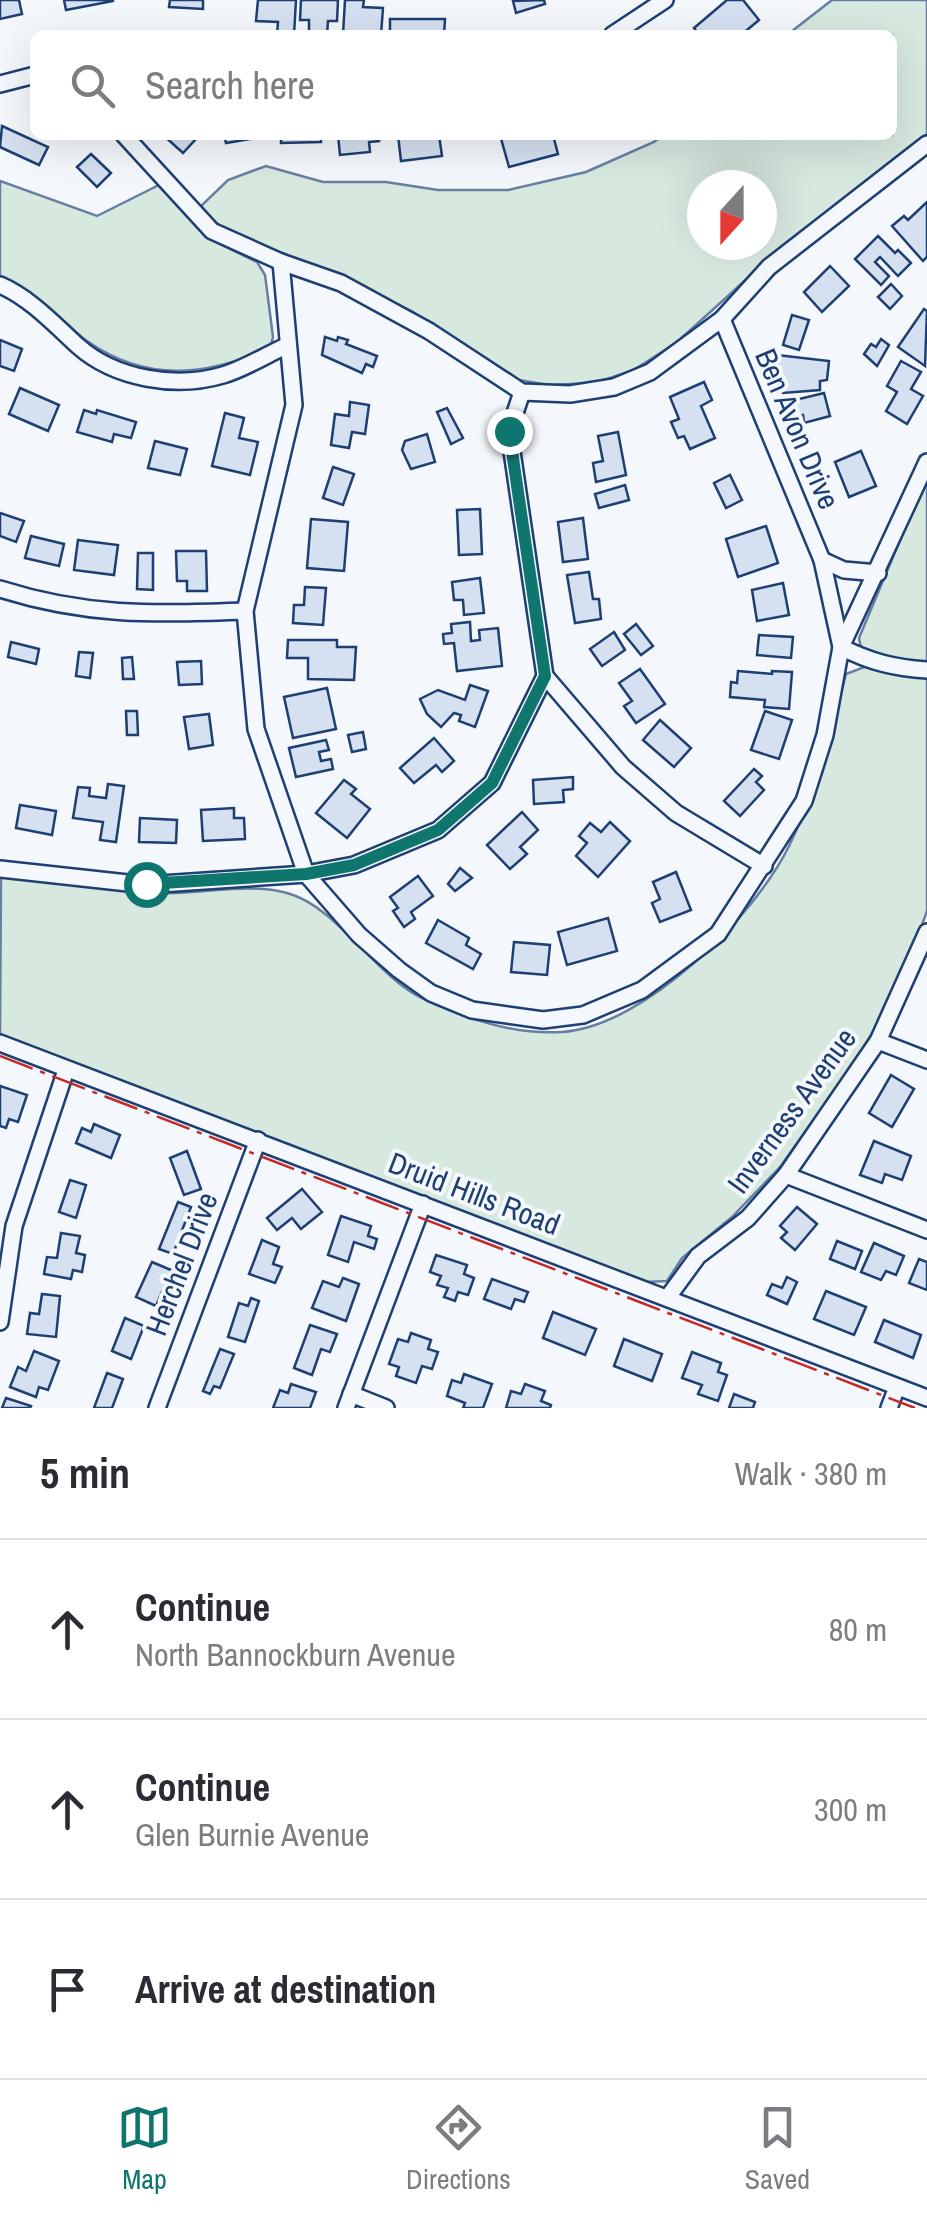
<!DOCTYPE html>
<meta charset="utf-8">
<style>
body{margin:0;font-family:"Archivo Narrow",sans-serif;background:#f7f7f7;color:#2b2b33}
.compass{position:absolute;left:687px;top:170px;width:90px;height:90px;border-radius:50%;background:#fff;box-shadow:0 10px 40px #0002;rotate:201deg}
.stop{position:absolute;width:30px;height:30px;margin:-22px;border:8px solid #0f766e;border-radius:50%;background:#fff}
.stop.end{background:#0f766e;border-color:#fff;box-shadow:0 2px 10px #0008}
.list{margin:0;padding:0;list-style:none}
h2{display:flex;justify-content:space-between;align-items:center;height:130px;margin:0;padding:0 40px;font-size:42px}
h2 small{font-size:32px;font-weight:400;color:#7c7c81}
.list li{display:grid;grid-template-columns:65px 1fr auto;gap:30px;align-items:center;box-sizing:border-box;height:180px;padding:0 40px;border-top:2px solid #e1e1e2}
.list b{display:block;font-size:38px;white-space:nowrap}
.list p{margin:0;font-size:32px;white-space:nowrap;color:#7c7c81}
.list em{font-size:32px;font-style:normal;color:#7c7c81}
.icon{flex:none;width:55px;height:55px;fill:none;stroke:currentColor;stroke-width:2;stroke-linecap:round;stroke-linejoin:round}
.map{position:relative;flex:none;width:927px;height:1408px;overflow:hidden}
.search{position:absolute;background:#fff;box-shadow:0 10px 40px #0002;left:30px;right:30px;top:30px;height:110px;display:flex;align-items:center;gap:25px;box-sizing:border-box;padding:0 35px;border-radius:15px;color:#7c7c81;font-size:38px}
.sheet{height:670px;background:#fff}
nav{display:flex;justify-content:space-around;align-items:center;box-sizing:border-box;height:140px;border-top:2px solid #e1e1e2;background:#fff;font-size:28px;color:#7c7c81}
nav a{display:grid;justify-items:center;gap:5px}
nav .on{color:#0f766e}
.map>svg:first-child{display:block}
.green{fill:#d7e8df;stroke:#687fa3;stroke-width:2.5;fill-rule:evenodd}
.building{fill:#d5e0f0;stroke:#1d3f73;stroke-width:2.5}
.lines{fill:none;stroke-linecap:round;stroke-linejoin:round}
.minor-casing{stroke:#1d3f73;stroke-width:20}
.minor{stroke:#f4f7fb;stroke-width:15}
.power{stroke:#c62828;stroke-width:2.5;stroke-dasharray:35 8 5 8;stroke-linecap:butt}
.route{stroke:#0f766e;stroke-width:12}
.labels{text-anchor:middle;stroke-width:8;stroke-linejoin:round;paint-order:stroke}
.street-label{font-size:30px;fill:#1d3f73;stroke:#f4f7fb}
</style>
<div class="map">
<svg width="927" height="1408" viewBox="0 0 927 1408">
<rect width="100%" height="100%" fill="#f4f7fb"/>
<!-- green -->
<g class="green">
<path d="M832,0H927V134L761,266L676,343L632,371L594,383L548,385L519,380L413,312L331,272L231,233L212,220L201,206L228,180L266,166L323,182H386L438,190H508L586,172L654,142L663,135H892V35H787ZM702,185H762V245H702Z"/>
<path d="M0,181L97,216L159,185L212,240L257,262L265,275L273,337L270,348C206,376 147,383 87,341C56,320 35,293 0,276Z"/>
<path d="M927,476V663L871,654L861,648L859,638Z"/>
<path d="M867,666L927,676V911L912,953L883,1015L856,1060L781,1166L732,1217L682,1258L667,1281L646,1282L0,1037L1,877C54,877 107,889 159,893C201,895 246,882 287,893C337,906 377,978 424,999C467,1019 514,1035 562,1032C644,1027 755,916 789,846C816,791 830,733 846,674Z"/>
</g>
<!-- building -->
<g class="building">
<path d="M0,0H19L22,14L0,19Z"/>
<path d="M64,0H113V1L66,10Z"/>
<path d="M170,0H203V9L169,7Z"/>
<path d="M258,0H296L294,35H277L278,22L256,21Z"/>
<path d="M301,0H338L337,21H328L327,35H309V20H300Z"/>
<path d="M345,0H364L363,7L383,8L381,35H343Z"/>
<path d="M544,0L545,4L516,13L513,1Z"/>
<path d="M727,0H743L759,20L741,35H699L694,28Z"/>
<path d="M390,19H445L444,35H390Z"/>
<path d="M2,126L48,147L39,165L0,147Z"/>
<path d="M163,135H190L195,140L183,153Z"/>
<path d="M224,135H255L256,138L226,143Z"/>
<path d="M281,135H321V142L281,143Z"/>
<path d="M338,135H379V141L369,142L370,152L340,155Z"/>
<path d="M398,135H439L442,156L401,161Z"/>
<path d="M500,135H553L558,154L509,167Z"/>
<path d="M91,154L111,173L97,187L77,167Z"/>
<path d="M927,202V257L923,261L892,226L904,216L908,220Z"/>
<path d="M878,236L895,253L898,250L911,263L898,276L880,257L875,262L889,276L881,285L855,259Z"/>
<path d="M830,266L849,286L822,312L804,292Z"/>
<path d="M891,284L902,296L890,309L878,297Z"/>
<path d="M924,309L927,311L925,366L898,347Z"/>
<path d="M792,315L809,320L799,350L783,345Z"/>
<path d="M325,337L337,341L338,337L348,340L346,344L377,356L373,367L366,364L362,373L322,355Z"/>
<path d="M881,339L889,345L877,366L864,354L871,344L876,347Z"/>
<path d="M0,340L22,349L14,371L0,366Z"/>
<path d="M777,355L829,361L827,380L820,381V390L783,393Z"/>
<path d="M901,361L921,372L911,389L923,396L907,424L886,411L897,392L887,386Z"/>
<path d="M704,382L712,400L701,406L715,438L690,449L684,436L678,438L671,422L679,419L670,397Z"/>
<path d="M20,388L59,405L48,431L9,414Z"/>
<path d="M824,393L830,416L804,423L803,415L791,418L787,402Z"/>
<path d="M350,402L369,405L365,434L352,432L349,448L331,445L335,414L349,416Z"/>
<path d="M447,408L463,438L451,444L437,412Z"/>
<path d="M84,410L96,414L97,410L136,422L131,438L114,434L112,442L77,432Z"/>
<path d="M225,413L244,418L239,438L258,442L250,475L212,466Z"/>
<path d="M618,432L626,475L596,482L593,463L603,461L598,436Z"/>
<path d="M427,434L435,462L411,469L402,450L405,441Z"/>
<path d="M155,441L187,449L180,475L148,468Z"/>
<path d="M861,451L876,486L849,497L835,462Z"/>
<path d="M333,467L354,474L343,505L323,498Z"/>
<path d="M730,475L742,500L726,508L714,483Z"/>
<path d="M625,485L629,500L599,508L595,494Z"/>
<path d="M480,509L482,554L459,555L457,510Z"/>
<path d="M0,513L24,521L16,542L0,536Z"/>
<path d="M583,518L588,559L563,562L558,522Z"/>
<path d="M311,519L348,522L344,571L307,568Z"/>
<path d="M766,526L778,563L738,577L726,539Z"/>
<path d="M31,536L64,544L59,566L25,558Z"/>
<path d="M78,540L118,545L114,575L74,570Z"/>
<path d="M176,551H206L207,591H187V581H177Z"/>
<path d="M138,553H153V590L137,589Z"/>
<path d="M589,572L593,599H599L601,619L575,623L567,575Z"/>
<path d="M480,578L484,613L464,615L463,600H454L452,582Z"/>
<path d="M783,583L789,615L757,621L752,590Z"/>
<path d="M305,587L326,588L323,625L293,623L294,605H304Z"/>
<path d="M470,622L471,641L480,640L479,630L498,628L502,666L457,671L454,643L444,644L443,634L452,633L451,624Z"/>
<path d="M636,624L653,646L641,655L624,634Z"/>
<path d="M614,632L625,650L602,666L590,649Z"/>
<path d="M759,635L793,637L791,658L757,655Z"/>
<path d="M288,640H337V647H356L354,680L308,679V658H287Z"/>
<path d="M11,642L39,649L36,664L8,657Z"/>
<path d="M79,652L93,653L90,678L76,676Z"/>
<path d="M132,657L134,679H123L122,658Z"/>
<path d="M201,661L202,684L179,685L177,662Z"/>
<path d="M640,669L665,704L636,723L624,706L632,701L619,683Z"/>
<path d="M738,671L772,674V671L792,672L789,709L764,707L765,700L730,697L731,682L737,683Z"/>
<path d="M470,685L488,691L475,727L459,721L461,715L454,713L441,727L427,714L420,699L438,690L465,700Z"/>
<path d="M327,688L336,729L293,738L284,697Z"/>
<path d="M126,711H137L138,735H127Z"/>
<path d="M765,711L792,720L779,759L751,750Z"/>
<path d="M209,714L213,745L189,749L184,717Z"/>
<path d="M660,720L691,748L674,767L643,740Z"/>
<path d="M363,732L366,749L352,752L348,735Z"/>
<path d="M434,738L454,761L442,772L436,765L414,783L400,768Z"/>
<path d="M326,740L329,750L319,752L321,761L331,759L333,769L296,777L289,748Z"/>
<path d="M754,769L762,776L756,782L764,790L740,816L724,801Z"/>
<path d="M573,777V789L563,790L564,802L534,804L533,780Z"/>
<path d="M344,780L356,789L351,794L370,809L347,838L316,813Z"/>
<path d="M108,784L124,786L116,842L100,840L103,822L73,818L78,787L90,788L89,796L106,798Z"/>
<path d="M20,805L56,811L52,835L16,828Z"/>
<path d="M234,808V818H244L245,839L203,841L201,810Z"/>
<path d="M522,812L538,830L520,847L527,854L510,869L487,845Z"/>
<path d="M140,818L177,820L176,843L139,842Z"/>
<path d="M610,822L630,841L598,877L576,856L587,843L579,836L590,823L601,832Z"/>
<path d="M460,868L472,878L455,891L448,884Z"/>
<path d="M676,872L691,910L660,922L652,903L660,899L653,882Z"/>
<path d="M418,876L433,896L411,912L415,919L404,927L393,911L398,908L390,897Z"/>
<path d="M608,918L617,951L567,965L558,932Z"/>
<path d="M438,920L469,938L466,945L481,954L473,969L426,943Z"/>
<path d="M514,942L550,945L547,975L511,972Z"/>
<path d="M891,1075L914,1089L892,1127L869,1113Z"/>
<path d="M0,1086L27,1095L18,1122L9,1119L6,1128L0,1126Z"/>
<path d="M94,1124L120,1135L111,1158L76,1143L82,1128L91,1132Z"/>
<path d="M874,1141L911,1156L902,1180L885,1174L882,1183L860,1175Z"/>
<path d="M187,1151L201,1189L184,1195L170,1158Z"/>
<path d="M70,1180L86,1185L76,1218L59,1212Z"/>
<path d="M302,1189L322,1212L301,1229L292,1218L277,1230L267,1218Z"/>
<path d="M178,1202L191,1207L173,1254L159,1249Z"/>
<path d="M797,1207L817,1224L795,1250L781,1238L787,1232L780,1226Z"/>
<path d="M341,1216L371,1226L368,1236L377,1239L374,1249L354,1242L348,1262L328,1255Z"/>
<path d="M61,1233L80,1236L76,1253L85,1255L82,1272L73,1270L71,1279L44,1274L47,1257L57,1258Z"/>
<path d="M262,1240L279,1247L273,1264L282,1267L275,1283L249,1274Z"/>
<path d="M837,1241L862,1251L855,1269L830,1259Z"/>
<path d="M874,1243L904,1256L896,1275L886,1271L881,1280L861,1272Z"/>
<path d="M436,1255L467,1265L464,1274L474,1278L468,1295L458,1292L455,1301L444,1297L448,1288L437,1285L441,1276L430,1272Z"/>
<path d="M919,1259L927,1262V1290L909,1283Z"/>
<path d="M152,1262L171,1270L156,1306L136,1297Z"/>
<path d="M787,1277L797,1282L787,1304L767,1295L772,1284L782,1288Z"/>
<path d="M343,1278L359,1284L346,1321L312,1308L323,1281L339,1287Z"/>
<path d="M492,1279L528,1292L524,1302L515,1299L511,1309L484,1299Z"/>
<path d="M826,1291L866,1307L854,1335L814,1319Z"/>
<path d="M42,1294L60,1296L56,1337L27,1334L30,1313L39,1314Z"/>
<path d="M251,1298L259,1301L245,1342L228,1337L239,1303L248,1306Z"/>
<path d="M553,1312L596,1329L585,1355L543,1338Z"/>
<path d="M125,1318L144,1326L131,1359L112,1351Z"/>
<path d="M884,1320L921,1335L913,1358L875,1342Z"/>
<path d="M310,1325L337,1334L330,1352L321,1349L312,1375L294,1368Z"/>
<path d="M411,1333L431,1340L428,1349L438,1352L432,1369L422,1366L416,1383L396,1376L399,1367L389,1364L398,1339L408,1342Z"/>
<path d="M624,1339L662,1354L652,1381L614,1366Z"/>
<path d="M220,1349L234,1354L220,1388L214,1386L210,1394L203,1391Z"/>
<path d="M34,1351L59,1361L48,1390L39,1387L36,1397L10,1387L18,1367L26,1371Z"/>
<path d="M692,1352L721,1363L718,1372L727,1375L718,1401L698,1394L702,1385L682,1378Z"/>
<path d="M107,1373L123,1379L112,1408H94Z"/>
<path d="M464,1374L492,1384L483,1408H463L465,1403L447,1396L452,1380L461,1383Z"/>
<path d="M291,1384L316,1392L310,1408H273L280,1390L288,1393Z"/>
<path d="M525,1384L545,1391L541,1401L551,1405L550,1408H506L511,1391L521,1394Z"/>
<path d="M734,1394L755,1402L753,1408H729Z"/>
<path d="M6,1398L31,1406L30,1408H2Z"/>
</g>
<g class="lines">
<defs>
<g id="minor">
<path d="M612,35L665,0"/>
<path d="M0,84L35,75"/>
<path d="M124,135L212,231L281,262L341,283L429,331L522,392L570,394L614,387L650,372L722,319L769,267L927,144"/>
<path d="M281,262L294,405L245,611L256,729L306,874L354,865L438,830L492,783L545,676L509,431L522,392"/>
<path d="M0,285C30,298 54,324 78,346C115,379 176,389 223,375C244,369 266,355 286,346"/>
<path d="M722,319L822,560L841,647C870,662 895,668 927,670"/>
<path d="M822,560L844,570L878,573"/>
<path d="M0,589C88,617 155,614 245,611"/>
<path d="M545,676L623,767L676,813L764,866"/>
<path d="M0,869L146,885L306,874L359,935L399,970L431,993L472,1010L543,1020L583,1015L642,990L718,934L804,801L825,735L841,647L927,462"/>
<path d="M878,1041L927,1060"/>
<path d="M0,1043L927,1398"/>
<path d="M786,1175L927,1230"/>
<path d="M668,1297L698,1256L748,1218L786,1175L878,1041L927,932"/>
<path d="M0,1322L14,1226L66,1070"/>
<path d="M351,1394L386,1408"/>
<path d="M157,1408L258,1140"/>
<path d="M346,1408L423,1204"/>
<path d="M889,1408L897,1387"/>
</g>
</defs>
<!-- minor casing -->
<use href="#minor" class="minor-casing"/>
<!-- minor -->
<use href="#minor" class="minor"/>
<!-- power -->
<path class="power" d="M0,1056L915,1408"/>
</g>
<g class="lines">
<!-- route -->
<path class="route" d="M146,884L306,874L354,865L438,830L492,783L545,676L509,431"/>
</g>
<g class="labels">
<!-- street labels -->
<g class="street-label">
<text transform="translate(797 429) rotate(67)" y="10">Ben Avon Drive</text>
<text transform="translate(792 1111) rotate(-54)" y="10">Inverness Avenue</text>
<text transform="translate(474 1194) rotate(21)" y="10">Druid Hills Road</text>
<text transform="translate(182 1264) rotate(-69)" y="10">Herchel Drive</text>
</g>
</g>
</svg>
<svg class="compass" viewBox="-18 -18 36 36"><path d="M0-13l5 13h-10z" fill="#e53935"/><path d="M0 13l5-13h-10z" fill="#7c7c81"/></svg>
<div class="stop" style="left:146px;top:884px"></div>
<div class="stop end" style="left:509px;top:431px"></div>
<div class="search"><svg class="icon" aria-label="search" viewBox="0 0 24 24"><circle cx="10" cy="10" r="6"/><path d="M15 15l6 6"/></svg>Search here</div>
</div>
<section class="sheet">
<h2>5 min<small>Walk · 380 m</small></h2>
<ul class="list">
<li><svg class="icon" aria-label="ahead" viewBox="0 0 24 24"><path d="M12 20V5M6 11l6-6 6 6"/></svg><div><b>Continue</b><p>North Bannockburn Avenue</p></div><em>80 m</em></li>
<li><svg class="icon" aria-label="ahead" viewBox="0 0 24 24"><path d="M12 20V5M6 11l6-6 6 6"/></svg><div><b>Continue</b><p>Glen Burnie Avenue</p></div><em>300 m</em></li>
<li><svg class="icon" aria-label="arrive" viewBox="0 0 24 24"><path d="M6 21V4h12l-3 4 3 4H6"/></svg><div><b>Arrive at destination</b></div></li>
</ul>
</section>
<nav>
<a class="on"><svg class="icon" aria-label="map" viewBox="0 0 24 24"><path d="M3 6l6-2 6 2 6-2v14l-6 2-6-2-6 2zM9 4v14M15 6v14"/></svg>Map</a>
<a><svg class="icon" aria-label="directions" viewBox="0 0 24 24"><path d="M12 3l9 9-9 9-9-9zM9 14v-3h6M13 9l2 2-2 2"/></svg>Directions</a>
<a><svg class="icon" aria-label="saved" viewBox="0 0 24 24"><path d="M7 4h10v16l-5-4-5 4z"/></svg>Saved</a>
</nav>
